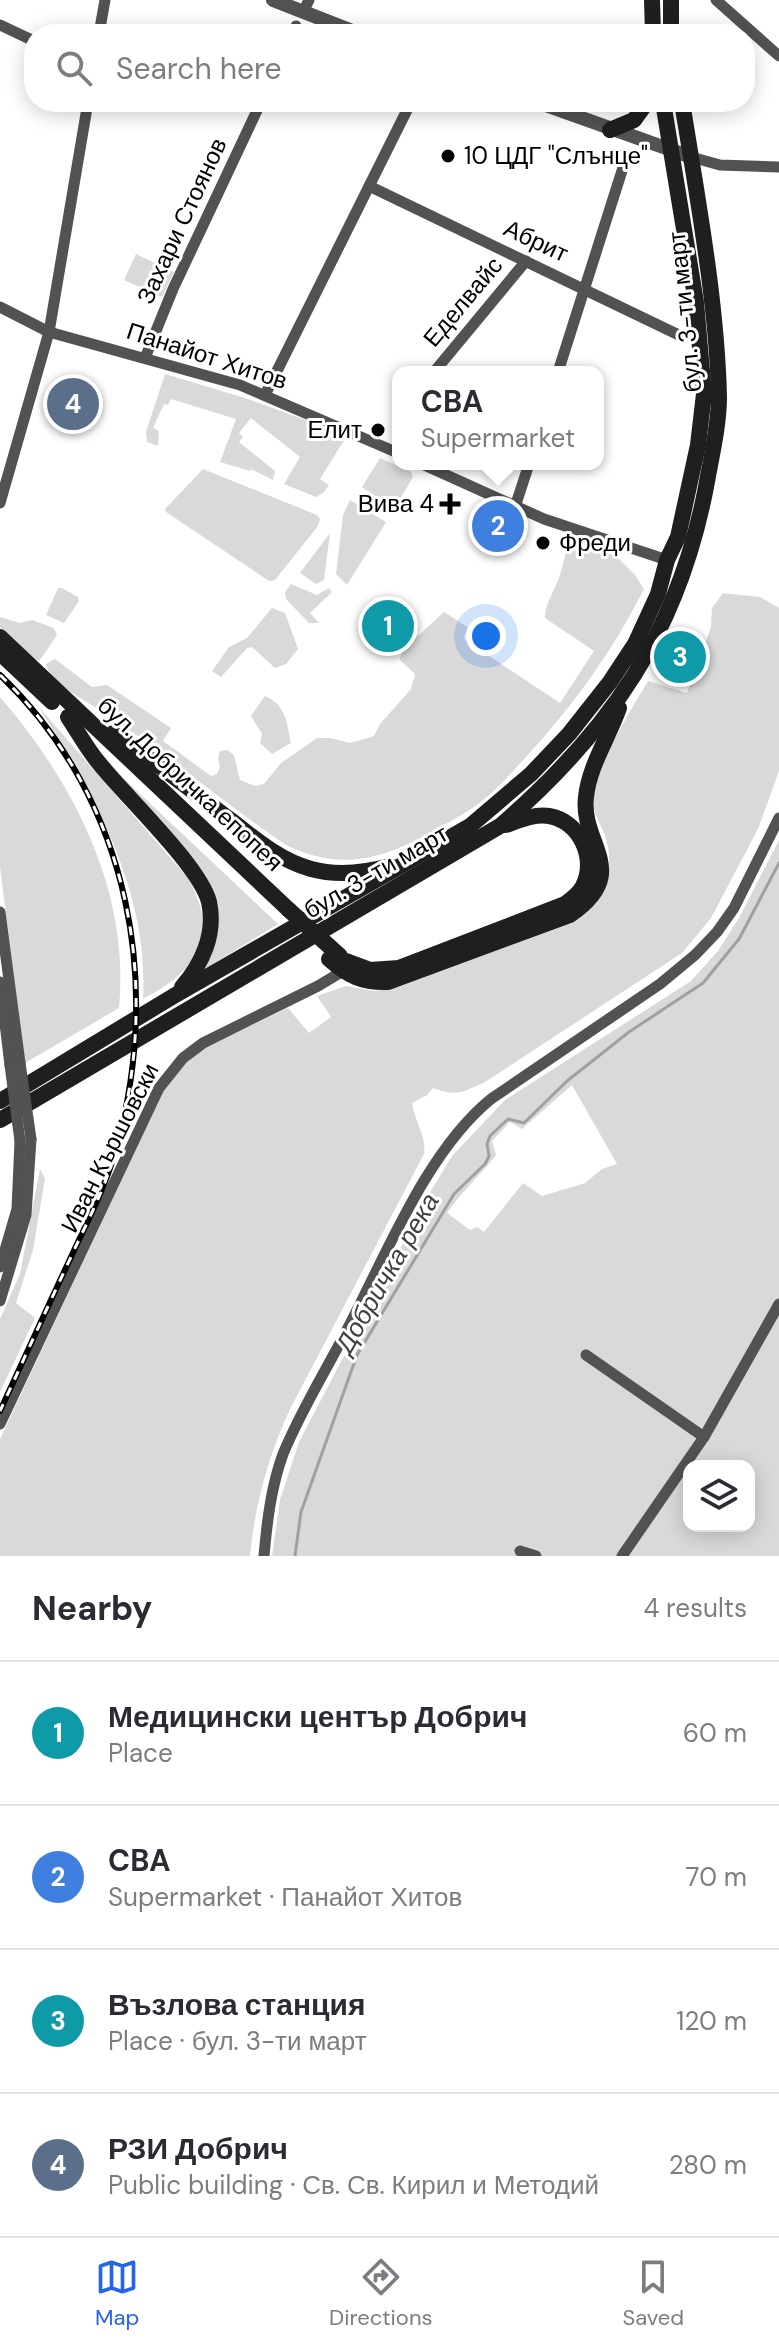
<!DOCTYPE html>
<meta charset="utf-8">
<style>
body{margin:0;font-family:"DM Sans",sans-serif;background:#f7f7f7;color:#2b2b33}
.controls{position:absolute;right:24px;bottom:24px;display:grid;overflow:hidden;border-radius:16px;box-shadow:0 4px 20px #0003}
.controls button{width:72px;height:72px;display:grid;place-items:center;padding:0;border:0;border-bottom:2px solid #e1e1e2;background:#fff;color:#2b2b33;font:40px sans-serif}
.you{position:absolute;left:486px;top:636px;width:28px;height:28px;margin:-20px;border:6px solid #fff;border-radius:50%;background:#1a73e8;box-shadow:0 0 0 12px #1a73e833}
.badge{display:grid;place-items:center;width:52px;height:52px;border-radius:50%;background:#2563eb;color:#fff;font-size:26px;font-weight:700}
.pin{position:absolute;translate:-50% -50%;border:4px solid #fff;box-shadow:0 2px 8px #0006}
.popup{position:absolute;left:392px;top:366px;width:212px;height:104px;box-sizing:border-box;display:grid;place-content:center;border-radius:16px;background:#fff;filter:drop-shadow(0 2px 6px #0005);font-size:26px;white-space:nowrap;color:#7c7c81}
.popup b{font-size:30px;color:#2b2b33}
.popup::after{content:'';position:absolute;left:50%;top:100%;margin-left:-16px;border:16px solid transparent;border-top-color:#fff}
.list{margin:0;padding:0;list-style:none}
h2{display:flex;justify-content:space-between;align-items:center;height:104px;margin:0;padding:0 32px;font-size:34px}
h2 small{font-size:26px;font-weight:400;color:#7c7c81}
.list li{display:grid;grid-template-columns:52px 1fr auto;gap:24px;align-items:center;box-sizing:border-box;height:144px;padding:0 32px;border-top:2px solid #e1e1e2}
.list b{display:block;font-size:30px;white-space:nowrap}
.list p{margin:0;font-size:26px;white-space:nowrap;color:#7c7c81}
.list em{font-size:26px;font-style:normal;color:#7c7c81}
.icon{flex:none;width:44px;height:44px;fill:none;stroke:currentColor;stroke-width:2;stroke-linecap:round;stroke-linejoin:round}
.map{position:relative;flex:none;width:779px;height:1556px;overflow:hidden}
.search{position:absolute;background:#fff;box-shadow:0 4px 20px #0003;left:24px;right:24px;top:24px;height:88px;display:flex;align-items:center;gap:20px;box-sizing:border-box;padding:0 28px;border-radius:32px;color:#7c7c81;font-size:30px}
.sheet{height:680px;background:#fff}
nav{display:flex;justify-content:space-around;align-items:center;box-sizing:border-box;height:112px;border-top:2px solid #e1e1e2;background:#fff;font-size:22px;color:#7c7c81}
nav a{display:grid;justify-items:center;gap:4px}
nav .on{color:#2563eb}
.map>svg:first-child{display:block}
.green{fill:#d9d9d9;fill-rule:evenodd}
.lines{fill:none;stroke-linecap:round;stroke-linejoin:round}
.stream{stroke:#a0a0a0;stroke-width:3}
.minor{stroke:#525252;stroke-width:11}
.tertiary{stroke:#525252;stroke-width:14}
.secondary{stroke:#1f1f1f;stroke-width:16}
.rail-casing{stroke:#000;stroke-width:6}
.rail{stroke:#fff;stroke-width:3;stroke-dasharray:9;stroke-linecap:butt}
.minor-bridge{stroke:#525252;stroke-width:11}
.secondary-bridge{stroke:#1f1f1f;stroke-width:16}
.poi-dot{fill:#000;stroke:#fff;stroke-width:3}
.labels{text-anchor:middle;stroke-width:6;stroke-linejoin:round;paint-order:stroke}
.poi-label{font-size:24px;fill:#000;stroke:#fff;text-anchor:start}
.street-label{font-size:24px;fill:#000;stroke:#fff}
.water-label{font-size:26px;font-style:italic;fill:#414141;stroke:#fff}
</style>
<div class="map">
<svg width="779" height="1556" viewBox="0 0 779 1556">
<rect width="100%" height="100%" fill="#fff"/>
<!-- green -->
<g class="green">
<path d="M136,254L174,272L162,297L124,280Z"/>
<path d="M165,374L248,399L333,430L346,437L320,479L329,485L324,492L316,497L284,484L300,457L251,418L239,433L243,437L239,442L275,471L273,480L251,469L250,471L220,462L236,419L171,399L168,405L164,404L153,428L159,431L158,446L147,442L146,432Z"/>
<path d="M380,458L411,472L413,477L396,506L392,507L362,487Z"/>
<path d="M203,469L317,515L320,519L318,526L275,580L269,581L166,512L165,509Z"/>
<path d="M350,500L386,522L347,585L336,574L343,515Z"/>
<path d="M330,533L324,580L316,584L300,573Z"/>
<path d="M571,537L609,549L635,575L644,589C612,652 573,706 525,758C512,772 498,789 482,801C468,812 451,821 435,830C384,859 342,872 286,845C221,801 161,749 95,707C79,697 50,682 46,664L55,659L92,687L107,685L171,728L163,741L211,776L217,774L220,767L218,759L220,751L227,750L234,755L240,780L255,786L264,784L281,763L317,738H330L350,743L374,736L380,724L411,689L415,674L399,659L406,647L444,612L469,628L464,636L465,640L560,703L594,651L545,618C544,607 556,587 560,575C564,562 566,550 571,537Z"/>
<path d="M291,584L317,595L329,588L332,592L310,613L319,623H309L286,599L285,592Z"/>
<path d="M58,588H62L78,597L79,601L64,623L46,615Z"/>
<path d="M723,593L760,597L779,608V771L758,829L711,918L682,953L485,1082C463,1092 456,1097 433,1088L427,1095L412,1103C414,1120 427,1137 424,1154L290,1409C268,1457 255,1504 250,1556H0V1439L163,1091L186,1061L205,1047L288,1008L309,1033L331,1017L317,996L346,986L374,991L391,989L572,923C603,902 618,870 604,833C599,821 592,811 593,798C597,763 630,712 648,681L687,693L711,627L712,608Z"/>
<path d="M272,608L285,613L298,649L286,664L275,668L252,647L247,648L221,677L212,671L229,647L247,638Z"/>
<path d="M0,617L20,623L32,620L54,628L57,635L40,660H34L0,627Z"/>
<path d="M265,696C286,705 287,723 291,743L272,754L260,743L262,734L251,716Z"/>
<path d="M0,697C74,783 130,891 119,1008L25,1063L0,867Z"/>
<path d="M38,706L187,877C221,934 198,971 143,999C149,891 94,794 38,706Z"/>
<path d="M105,761L278,924L205,969C224,929 225,904 199,867Z"/>
<path d="M779,840V1556H272L280,1500L299,1442L426,1199L452,1156L505,1100L691,981L718,951L739,918ZM572,1085L617,1164L602,1169L585,1183L542,1196L523,1183L484,1232L477,1227L470,1230L447,1213C461,1192 480,1176 496,1155L492,1141L510,1122L522,1129ZM689,1466H749V1526H689Z"/>
<path d="M40,1169L45,1178L33,1250L16,1303L35,1318L0,1392V1319L20,1274Z"/>
</g>
<g class="lines">
<!-- stream -->
<path class="stream" d="M295,1556L301,1512L357,1355L454,1194L485,1164L489,1156L487,1144L490,1136L508,1119L524,1123L567,1081L629,1032L703,983L739,939L779,863"/>
<!-- minor -->
<g class="minor">
<path d="M716,0L779,56"/>
<path d="M303,12L309,0"/>
<path d="M0,25L34,41"/>
<path d="M99,34L105,0"/>
<path d="M293,34L296,26"/>
<path d="M691,157L720,165L779,167"/>
<path d="M369,186L683,337"/>
<path d="M0,307L49,332L240,385L398,453"/>
<path d="M145,358L173,289L261,102"/>
<path d="M434,372L526,261"/>
<path d="M558,372L627,155"/>
<path d="M265,395L411,102"/>
<path d="M422,464L544,519L667,560"/>
<path d="M0,503L49,332L88,102"/>
<path d="M515,507L529,464"/>
<path d="M0,912L20,1063"/>
<path d="M0,982L10,1065"/>
<path d="M0,1267L17,1209L20,1141"/>
<path d="M0,1301L26,1215L31,1139"/>
<path d="M586,1355L704,1437"/>
<path d="M0,1424L159,1088L183,1058L203,1043L318,986L343,971"/>
<path d="M520,1551L536,1556"/>
<path d="M264,1556C267,1522 271,1487 283,1454C301,1410 328,1367 350,1324C388,1251 428,1150 491,1099L660,984L695,955L717,932L734,908L779,818"/>
<path d="M622,1556L704,1437L779,1304"/>
</g>
<!-- tertiary -->
<g class="tertiary">
<path d="M273,0L360,34"/>
<path d="M537,102L691,157"/>
</g>
<!-- secondary -->
<g class="secondary">
<path d="M652,0L653,34"/>
<path d="M671,0V34"/>
<path d="M610,130L634,120L647,102"/>
<path d="M0,637L289,910"/>
<path d="M0,653L52,702"/>
<path d="M68,717C78,732 87,749 99,763C125,796 200,866 209,902C216,934 202,964 182,987"/>
<path d="M113,733C154,760 193,792 232,821C256,840 281,861 311,869C337,876 364,873 390,866"/>
<path d="M329,959C348,976 363,983 388,982L570,915C633,872 580,844 586,797C589,766 609,737 619,708"/>
<path d="M346,961L370,970L399,968L565,904C572,899 579,894 583,886C597,859 580,821 549,816C534,814 520,820 506,825"/>
<path d="M0,1101L177,994L470,826L531,774L569,734L610,682L635,644L658,594L667,560L678,537L698,445L704,394L696,302L663,102"/>
<path d="M0,1120L500,826C611,730 678,632 706,487C711,458 719,426 719,397C717,302 697,196 682,102"/>
</g>
<defs>
<path id="rail" d="M0,675C132,801 165,992 112,1162C102,1195 85,1226 71,1257C47,1308 24,1359 0,1411"/>
</defs>
<!-- rail casing -->
<use href="#rail" class="rail-casing"/>
<!-- rail -->
<use href="#rail" class="rail"/>
<!-- minor-bridge -->
<g class="minor-bridge">
<path d="M20,1063L31,1139"/>
<path d="M10,1065L20,1141"/>
</g>
<!-- secondary-bridge -->
<path class="secondary-bridge" d="M289,910L340,956"/>
</g>
<!-- markers -->
<g class="poi-dot">
<circle cx="448" cy="156" r="8"/>
<circle cx="378" cy="430" r="8"/>
<path d="M446 492h8v8h8v8h-8v8h-8v-8h-8v-8h8z"/>
<circle cx="543" cy="543" r="8"/>
</g>
<g class="labels">
<!-- poi labels -->
<g class="poi-label">
<text x="464" y="164">10 ЦДГ "Слънце"</text>
<text x="362" y="438" text-anchor="end">Елит</text>
<text x="434" y="512" text-anchor="end">Вива 4</text>
<text x="559" y="551">Фреди</text>
</g>
<!-- street labels -->
<g class="street-label">
<text transform="translate(182 221) rotate(-65)" y="8">Захари Стоянов</text>
<text transform="translate(536 241) rotate(25)" y="8">Абрит</text>
<text transform="translate(463 302) rotate(-50)" y="8">Еделвайс</text>
<text transform="translate(685 312) rotate(-96)" y="8">бул. 3-ти март</text>
<text transform="translate(207 356) rotate(18)" y="8">Панайот Хитов</text>
<text transform="translate(190 784) rotate(43)" y="8">бул. Добричка епопея</text>
<text transform="translate(376 872) rotate(-30)" y="8">бул. 3-ти март</text>
<text transform="translate(110 1148) rotate(-63)" y="8">Иван Кършовски</text>
</g>
<!-- water labels -->
<g class="water-label">
<text transform="translate(387 1273) rotate(-60)" y="9">Добричка река</text>
</g>
</g>
</svg>
<div class="controls">
<button><svg class="icon" aria-label="layers" viewBox="0 0 24 24"><path d="M12 4l9 5-9 5-9-5zM3 14l9 5 9-5"/></svg></button>
</div>
<div class="you"></div>
<div class="pin badge" style="left:388px;top:626px;background:#0f9aa8">1</div>
<div class="pin badge" style="left:498px;top:526px;background:#3f7fe0">2</div>
<div class="popup"><b>CBA</b>Supermarket</div>
<div class="pin badge" style="left:680px;top:657px;background:#0f9aa8">3</div>
<div class="pin badge" style="left:73px;top:404px;background:#5c6f8a">4</div>
<div class="search"><svg class="icon" aria-label="search" viewBox="0 0 24 24"><circle cx="10" cy="10" r="6"/><path d="M15 15l6 6"/></svg>Search here</div>
</div>
<section class="sheet">
<h2>Nearby<small>4 results</small></h2>
<ul class="list">
<li><span class="badge" style="background:#0f9aa8">1</span><div><b>Медицински център Добрич</b><p>Place</p></div><em>60 m</em></li>
<li><span class="badge" style="background:#3f7fe0">2</span><div><b>CBA</b><p>Supermarket · Панайот Хитов</p></div><em>70 m</em></li>
<li><span class="badge" style="background:#0f9aa8">3</span><div><b>Възлова станция</b><p>Place · бул. 3-ти март</p></div><em>120 m</em></li>
<li><span class="badge" style="background:#5c6f8a">4</span><div><b>РЗИ Добрич</b><p>Public building · Св. Св. Кирил и Методий</p></div><em>280 m</em></li>
</ul>
</section>
<nav>
<a class="on"><svg class="icon" aria-label="map" viewBox="0 0 24 24"><path d="M3 6l6-2 6 2 6-2v14l-6 2-6-2-6 2zM9 4v14M15 6v14"/></svg>Map</a>
<a><svg class="icon" aria-label="directions" viewBox="0 0 24 24"><path d="M12 3l9 9-9 9-9-9zM9 14v-3h6M13 9l2 2-2 2"/></svg>Directions</a>
<a><svg class="icon" aria-label="saved" viewBox="0 0 24 24"><path d="M7 4h10v16l-5-4-5 4z"/></svg>Saved</a>
</nav>
